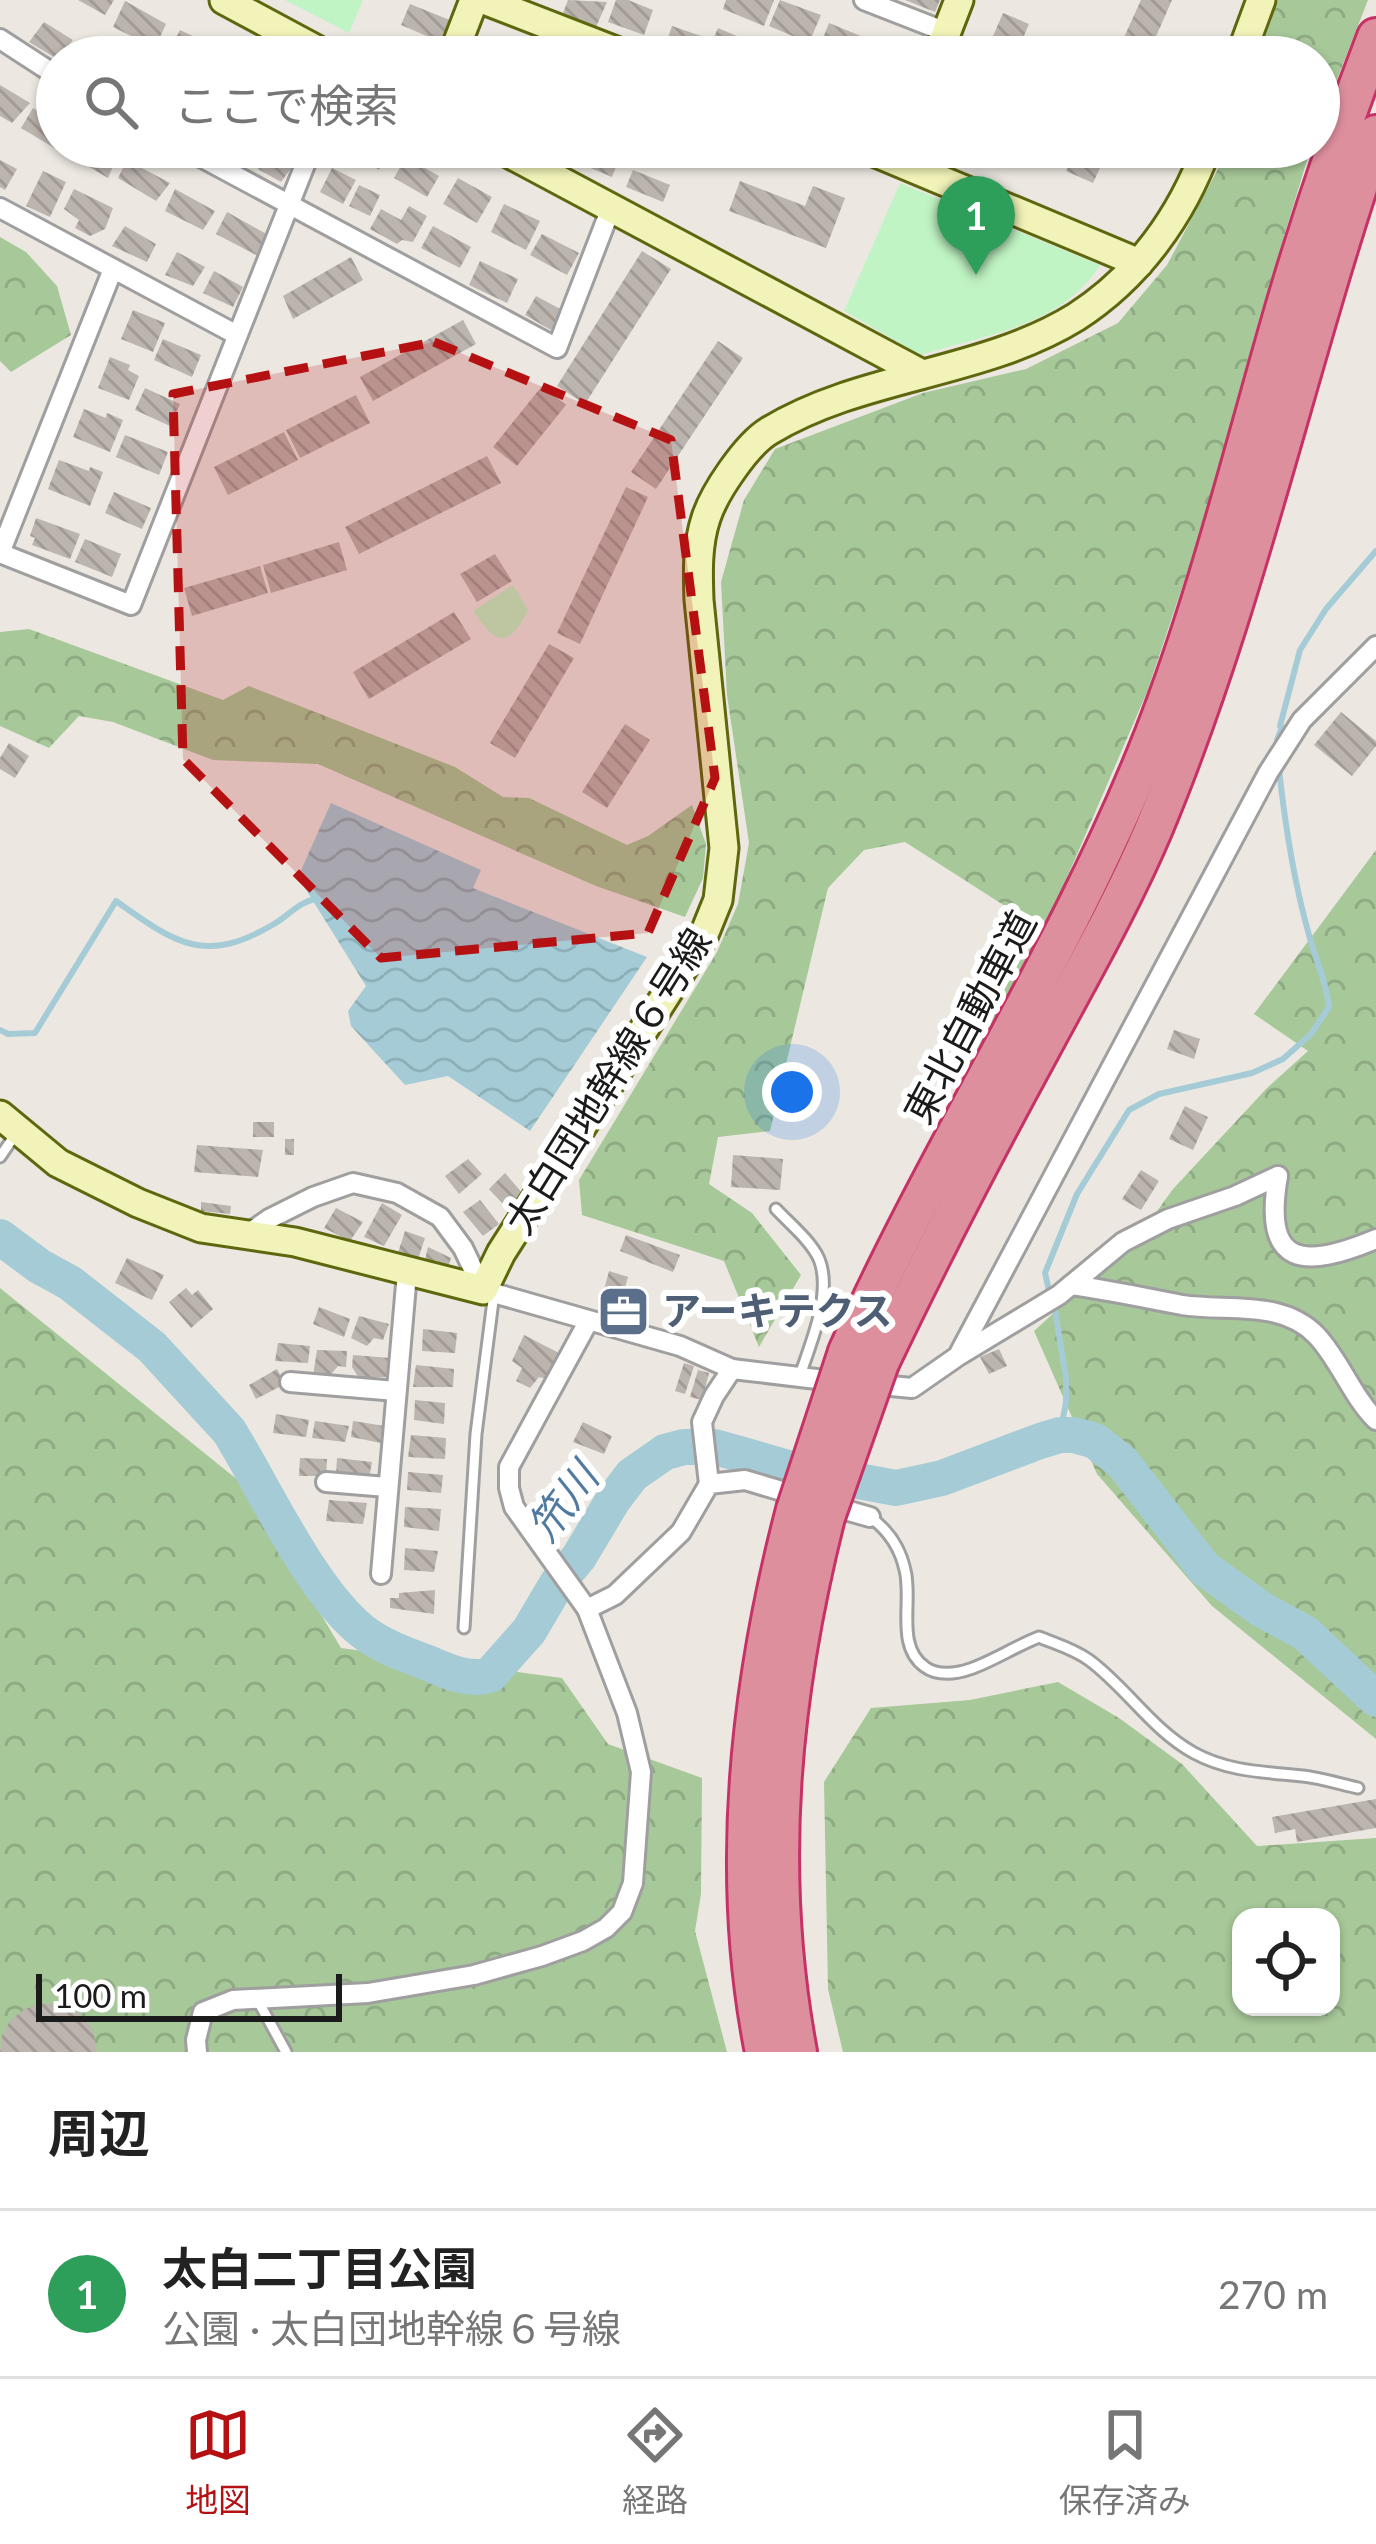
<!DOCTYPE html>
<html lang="ja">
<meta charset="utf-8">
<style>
body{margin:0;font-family:Lato,"Noto Sans JP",sans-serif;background:#f2f2f2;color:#222}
.controls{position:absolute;right:36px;bottom:36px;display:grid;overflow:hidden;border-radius:24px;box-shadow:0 3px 9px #0004}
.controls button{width:108px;height:108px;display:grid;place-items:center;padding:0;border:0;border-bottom:3px solid #e0e0e0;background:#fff;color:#222;font:60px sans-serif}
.scale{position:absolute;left:36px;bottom:30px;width:306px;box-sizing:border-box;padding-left:12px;border:6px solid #1b1b1b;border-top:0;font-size:33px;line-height:42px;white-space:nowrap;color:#1b1b1b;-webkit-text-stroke:9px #fff;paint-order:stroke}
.you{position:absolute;left:792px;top:1092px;width:42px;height:42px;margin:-30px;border:9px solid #fff;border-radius:50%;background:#1a73e8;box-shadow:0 0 0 18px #1a73e833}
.badge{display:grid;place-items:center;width:78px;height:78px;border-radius:50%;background:#b51112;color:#fff;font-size:39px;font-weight:700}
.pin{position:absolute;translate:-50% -99px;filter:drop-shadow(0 3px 6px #0008)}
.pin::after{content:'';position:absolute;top:63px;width:42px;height:36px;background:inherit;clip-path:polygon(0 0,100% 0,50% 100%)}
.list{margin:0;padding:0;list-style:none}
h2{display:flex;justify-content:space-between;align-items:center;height:156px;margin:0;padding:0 48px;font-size:51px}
h2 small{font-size:39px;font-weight:400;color:#767676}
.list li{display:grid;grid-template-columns:78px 1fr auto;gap:36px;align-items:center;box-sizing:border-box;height:168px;padding:0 48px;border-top:3px solid #e0e0e0}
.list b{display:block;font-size:45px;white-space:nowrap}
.list p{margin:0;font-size:39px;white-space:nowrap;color:#767676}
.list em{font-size:39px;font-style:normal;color:#767676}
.icon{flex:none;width:66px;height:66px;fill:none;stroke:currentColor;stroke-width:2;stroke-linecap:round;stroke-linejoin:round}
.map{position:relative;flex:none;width:1376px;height:2052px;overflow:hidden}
.search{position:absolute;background:#fff;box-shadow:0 3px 9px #0004;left:36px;right:36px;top:36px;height:132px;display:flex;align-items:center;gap:30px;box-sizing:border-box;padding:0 42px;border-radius:66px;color:#767676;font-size:45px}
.sheet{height:324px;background:#fff}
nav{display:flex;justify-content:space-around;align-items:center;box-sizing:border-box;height:168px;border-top:3px solid #e0e0e0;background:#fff;font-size:33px;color:#767676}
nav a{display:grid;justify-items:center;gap:6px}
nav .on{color:#b51112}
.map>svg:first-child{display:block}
.forest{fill:url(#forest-crowns);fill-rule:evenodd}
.park{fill:#c0f4c4}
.water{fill:url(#water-waves)}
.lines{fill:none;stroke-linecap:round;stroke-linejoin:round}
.stream{stroke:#a5ccd6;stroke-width:6}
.river{stroke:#a5ccd6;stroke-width:36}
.building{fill:url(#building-back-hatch)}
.lane-casing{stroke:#9f9f9f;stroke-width:15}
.street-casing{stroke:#9f9f9f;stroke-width:24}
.secondary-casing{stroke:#5e670e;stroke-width:33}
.highway-casing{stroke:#c63266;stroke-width:42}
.lane{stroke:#fff;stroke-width:9}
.street{stroke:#fff;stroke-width:18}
.secondary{stroke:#f1f3b8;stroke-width:27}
.highway{stroke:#de8f9e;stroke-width:36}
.highway-bridge-casing{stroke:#c63266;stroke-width:42;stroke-linecap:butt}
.highway-bridge{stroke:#de8f9e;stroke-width:36}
.marked{fill:#b51112;fill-opacity:0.2;stroke:#b51112;stroke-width:9;stroke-dasharray:24 15;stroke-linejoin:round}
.labels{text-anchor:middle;stroke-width:12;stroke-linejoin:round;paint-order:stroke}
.street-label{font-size:39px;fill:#1b1b1b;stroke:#fff}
.service-label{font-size:39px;font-weight:bold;fill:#4e5e75;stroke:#fff;text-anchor:start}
.water-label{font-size:42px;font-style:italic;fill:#517aa1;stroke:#fff}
</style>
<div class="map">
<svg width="1376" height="2052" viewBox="0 0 1376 2052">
<defs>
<pattern id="forest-crowns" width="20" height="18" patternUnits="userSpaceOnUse" patternTransform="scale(3)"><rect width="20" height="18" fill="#a7c899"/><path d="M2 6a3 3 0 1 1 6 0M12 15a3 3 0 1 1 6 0" fill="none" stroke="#8fab83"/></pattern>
<pattern id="water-waves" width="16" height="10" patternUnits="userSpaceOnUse" patternTransform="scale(3)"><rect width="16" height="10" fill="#a5ccd6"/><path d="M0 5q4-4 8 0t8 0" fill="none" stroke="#8dafb7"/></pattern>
<pattern id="building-back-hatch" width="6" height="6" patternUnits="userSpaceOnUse" patternTransform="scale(3)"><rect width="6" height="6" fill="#bcb4ae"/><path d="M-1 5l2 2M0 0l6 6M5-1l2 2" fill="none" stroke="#a19a95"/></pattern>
</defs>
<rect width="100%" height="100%" fill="#ece8e1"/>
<!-- forest -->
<g class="forest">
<path d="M1278,0H1368L1319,126V57H1258Z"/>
<path d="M1226,147H1311L1260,316L1199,537L1147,692L1050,917L964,1085L951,1065L1016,913L905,842L864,850L828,888L770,1131L718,1137L709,1184L752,1213L801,1275L759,1347L724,1261L582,1215L579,1180L717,952L738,904L749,843L727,695L721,582L744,500L775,449L923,393L1026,369L1118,323L1167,265L1217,171Z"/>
<path d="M0,237L26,252L57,286L71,335L11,372L0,361Z"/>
<path d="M29,629L223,700L249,686L455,767L503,797L529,798L627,845L648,836L692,805L706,844L703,878L685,917L596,886L318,764L213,760L113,722L79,716L49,748L0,726V632Z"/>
<path d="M1376,850V1739L1212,1606L1097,1474L1034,1331L1142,1232L1173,1189L1267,1088L1308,1051L1254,1014Z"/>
<path d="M0,1288L244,1485L341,1648L562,1678L608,1744L702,1778L701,1894L695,1931L727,2052H0Z"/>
<path d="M1058,1682L1119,1718L1182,1764L1257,1846L1376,1838V2052H843L828,1989L824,1782L871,1708L970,1700ZM1241,1917H1331V2007H1241Z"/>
</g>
<!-- park -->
<g class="park">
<path d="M285,0H363L349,33Z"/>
<path d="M900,183L1100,265C1061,327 986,334 921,355L844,311Z"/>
<path d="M513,585L528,610C507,652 495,643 473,611Z"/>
</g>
<!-- water -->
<path class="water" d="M331,803L481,870L473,888L647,957L530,1131L448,1076L405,1085L351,1026L348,1011L366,986L298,877Z"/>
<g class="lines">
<!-- stream -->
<g class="stream">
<path d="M1277,750V740L1282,727L1280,726L1300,650L1326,609L1376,551"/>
<path d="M0,1030L8,1034L35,1033L116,901C176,944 205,965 274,924C288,916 299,902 315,899"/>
<path d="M1050,1295L1045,1273L1077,1194L1129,1110L1159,1094L1252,1073L1283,1059L1311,1034L1329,1007C1326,979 1316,962 1309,935C1294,882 1285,825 1279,769"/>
<path d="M1054,1304L1066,1378V1402L1060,1435"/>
</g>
<!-- river -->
<path class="river" d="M0,1237L39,1266L70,1283L152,1347L229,1431C265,1489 310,1589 362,1631C381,1646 406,1655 428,1663C448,1672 469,1681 490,1675L529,1631L558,1582L579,1557L613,1500L632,1475L665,1452L684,1447H715L788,1468L896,1488L942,1478L1040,1441L1060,1435H1074L1095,1441L1122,1462L1205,1569L1261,1609L1305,1633L1376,1699"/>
</g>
<!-- building -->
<g class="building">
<path d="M78,0H114L105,15Z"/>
<path d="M568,0L607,2L596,27L563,13Z"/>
<path d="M616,0H628L653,10L644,35L608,22Z"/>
<path d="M726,0H774L764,26L723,9Z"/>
<path d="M780,0L821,15L809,43L769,26Z"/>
<path d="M905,0H940L935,12Z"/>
<path d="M1141,0H1172L1147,57H1115Z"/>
<path d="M125,1L166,24L155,48L113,27Z"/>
<path d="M410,4L452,21L443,43L401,25Z"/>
<path d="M1003,13L1029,24L1015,57H984Z"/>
<path d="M44,22L73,40L57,59L29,42Z"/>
<path d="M829,23L868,39L861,57H841L819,48Z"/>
<path d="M672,26L704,37L696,57L665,46Z"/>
<path d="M718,28L739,37L735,46L760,57H717L707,53Z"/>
<path d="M180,30L220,49L215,57L167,55Z"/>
<path d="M493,36L517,46L513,57H484Z"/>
<path d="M83,41L113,57H73Z"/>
<path d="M395,41L428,57H388Z"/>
<path d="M0,85L30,103L12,123L0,116Z"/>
<path d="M33,108L57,123V147H64L61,152L21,128Z"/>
<path d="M85,147H108L119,153L108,178L79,161Z"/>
<path d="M219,147H249L242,161Z"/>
<path d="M339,147H383L390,151L379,170Z"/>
<path d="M587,147H596L620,157L612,177L581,164Z"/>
<path d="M1077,147H1110L1093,183L1066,171Z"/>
<path d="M272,151L294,164L281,182L258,169Z"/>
<path d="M406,157L439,176L427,197L394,178Z"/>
<path d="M0,160L17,169L5,190L0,187Z"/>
<path d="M127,160L170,183L156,201L118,178Z"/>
<path d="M332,168L356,180L343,204L320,192Z"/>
<path d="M633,170L670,185L663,202L626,187Z"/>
<path d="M43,171L66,182L50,217L26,206Z"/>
<path d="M458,178L492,197L477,223L443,204Z"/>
<path d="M740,181L805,206L813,186L845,198L826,248L729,211Z"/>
<path d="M359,185L380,195L370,216L349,206Z"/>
<path d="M74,189L113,208L105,229L90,236L75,228L79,220L64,209Z"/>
<path d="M175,189L215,211L203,230L165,211Z"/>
<path d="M504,204L540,221L526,250L491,232Z"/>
<path d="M409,206L427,216L413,242L402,240L397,244L370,229L381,209L401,220Z"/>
<path d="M227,212L270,236L260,257L216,234Z"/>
<path d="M125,226L156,244L147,262L112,246Z"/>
<path d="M433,226L471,247L460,268L421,248Z"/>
<path d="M542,234L579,253L567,275L530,255Z"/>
<path d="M642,251L671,269L585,404L557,386Z"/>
<path d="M177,252L205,267L193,286L165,275Z"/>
<path d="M351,257L363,280L293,319L283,296Z"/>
<path d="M480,261L518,279L507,303L469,285Z"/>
<path d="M214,271L243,287L233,307L203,293Z"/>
<path d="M536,296L562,310L551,330L525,315Z"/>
<path d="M133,310L165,323L153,352L121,339Z"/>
<path d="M463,320L476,344L373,401L360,377Z"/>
<path d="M163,339L201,355L192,377L154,360Z"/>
<path d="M718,341L743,358L656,489L631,472Z"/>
<path d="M110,357L130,365L128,370L139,376L129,400L98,388Z"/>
<path d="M542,386L566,405L517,466L493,447Z"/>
<path d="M145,388L180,404L170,426L135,410Z"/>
<path d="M356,395L370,423L300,458L286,430Z"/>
<path d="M84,409L106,418L107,413L123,420L110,452L73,437Z"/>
<path d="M284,432L298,460L228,495L214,467Z"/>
<path d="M125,435L168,452L159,475L116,457Z"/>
<path d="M487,456L501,483L359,554L345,527Z"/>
<path d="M59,460L89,471L90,467L103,472L90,506L48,489Z"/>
<path d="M626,487L648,497L580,644L557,633Z"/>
<path d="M114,492L151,508L142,529L105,513Z"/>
<path d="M36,518L80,534L70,559L32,545L35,538L30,536Z"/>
<path d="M85,539L121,554L112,577L75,562Z"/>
<path d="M339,542L347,570L271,593L263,565Z"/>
<path d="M495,554L512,581L477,602L460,574Z"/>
<path d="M260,566L268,593L192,616L184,588Z"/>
<path d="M454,612L471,639L369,699L353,672Z"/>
<path d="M549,644L574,658L515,758L490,743Z"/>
<path d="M1341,712L1376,741V746L1352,776L1314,745Z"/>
<path d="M625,724L650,740L607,808L582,792Z"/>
<path d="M9,743L29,756L15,778L0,769V758Z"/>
<path d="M1174,1030L1200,1039L1194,1059L1167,1049Z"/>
<path d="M1185,1106L1208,1117L1193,1150L1169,1139Z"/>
<rect x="253" y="1122" width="21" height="15"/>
<rect x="285" y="1139" width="9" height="16"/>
<path d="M197,1145L263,1150L258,1177L194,1172Z"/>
<path d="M733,1155L783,1159L780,1190L731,1187Z"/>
<path d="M468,1159L482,1174L459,1194L445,1176Z"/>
<path d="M1141,1170L1159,1181L1141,1210L1122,1199Z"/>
<path d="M505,1173L523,1194L508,1209L489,1189Z"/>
<path d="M480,1200L499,1224L483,1236L463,1212Z"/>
<path d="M201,1202L231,1206L230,1214L201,1211Z"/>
<path d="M382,1203L402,1215L384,1246L364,1237Z"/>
<path d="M336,1208L363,1222L350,1241L324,1228Z"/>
<path d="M405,1231L425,1238L417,1262L397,1256Z"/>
<path d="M626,1235L680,1255L673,1272L620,1251Z"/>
<path d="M428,1247L451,1258L446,1274L423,1268Z"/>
<path d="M127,1258L164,1275L152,1300L115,1283Z"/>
<path d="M609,1271L628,1277L623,1295L604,1290Z"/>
<path d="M186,1288L192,1295L198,1290L213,1309L191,1328L169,1302Z"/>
<path d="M603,1295L633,1304L629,1319L599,1310Z"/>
<path d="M319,1307L350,1319L344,1337L313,1324Z"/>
<path d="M359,1316L389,1324L383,1340L374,1338L367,1346L351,1338Z"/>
<path d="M423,1329L457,1333L455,1353L422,1351Z"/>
<path d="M524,1335L559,1353L546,1379L539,1377L530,1388L516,1381L522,1368L512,1361Z"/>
<path d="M278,1343L310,1346L308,1363L275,1361Z"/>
<path d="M999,1349L1007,1366L989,1374L980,1357Z"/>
<path d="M317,1350L347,1351L346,1367L338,1366L327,1379L313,1376Z"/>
<path d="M353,1355L390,1358L386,1377L359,1378L352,1367Z"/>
<path d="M684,1363L694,1366L685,1394L675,1391Z"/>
<path d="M416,1365L454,1369L453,1387H413Z"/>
<path d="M277,1369L285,1384L256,1399L249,1385Z"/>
<path d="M698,1370L709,1373L702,1400L690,1397Z"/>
<path d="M415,1400L445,1403L444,1424L414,1420Z"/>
<path d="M276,1414L309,1420L306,1437L273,1433Z"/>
<path d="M315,1421L349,1426L345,1442L312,1438Z"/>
<path d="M353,1421L385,1426L381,1443L351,1437Z"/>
<path d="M583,1422L612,1436L604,1454L573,1442Z"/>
<path d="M411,1435L446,1438L445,1459L408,1457Z"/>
<path d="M300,1458L327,1459L326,1476H299Z"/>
<path d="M337,1458L372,1462L369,1478L336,1475Z"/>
<path d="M408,1472L443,1475L441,1493L407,1490Z"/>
<path d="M329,1500L367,1503L363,1524L326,1521Z"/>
<path d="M405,1507L441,1509L439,1531L404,1527Z"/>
<path d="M405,1548L438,1551L434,1572L404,1570Z"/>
<path d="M435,1590L434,1614L390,1608V1598H399V1593Z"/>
<path d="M1376,1799V1828L1297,1842L1295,1829L1275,1833L1272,1817Z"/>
<path d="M55,2003L71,2008L84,2017L93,2030L97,2052H0L2,2035L10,2021L23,2010L38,2004Z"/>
</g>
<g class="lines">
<defs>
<g id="lane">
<path d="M0,1157L15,1135"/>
<path d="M776,1209C790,1224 811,1241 819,1259C833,1293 810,1345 799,1378"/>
<path d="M870,1517C888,1530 900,1547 905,1570C913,1601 895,1646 925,1667C937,1676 956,1674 970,1669C991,1662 1016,1646 1039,1637C1056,1644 1074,1649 1089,1660C1127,1688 1152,1730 1194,1753C1229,1772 1265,1772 1303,1776C1321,1778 1340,1784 1358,1788"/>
<path d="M464,1628L476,1434L494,1293"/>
<path d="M257,1999L286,2052"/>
</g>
<g id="street">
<path d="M864,0L946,32"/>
<path d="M0,39L57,76"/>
<path d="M182,147L557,348L611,208"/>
<path d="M0,208L237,335"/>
<path d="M113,269L0,553L131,605L312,147"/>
<path d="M1278,1176C1262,1268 1304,1269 1376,1239"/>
<path d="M245,1236L269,1219L313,1197L353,1183L397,1193L440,1217L463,1248L483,1290L680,1346L732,1369L842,1382"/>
<path d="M1071,1285C1109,1290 1145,1298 1182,1305C1227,1312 1282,1299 1317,1336C1340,1361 1352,1396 1376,1420"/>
<path d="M960,1352L1268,773L1302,720L1376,646"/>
<path d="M290,1382L396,1391"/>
<path d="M870,1384L912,1388L958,1356L1059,1295L1123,1242L1168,1219L1235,1196L1278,1176"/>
<path d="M326,1482L387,1487"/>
<path d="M709,1484L702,1422L714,1396L732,1369"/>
<path d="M828,1505L870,1517"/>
<path d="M381,1574L407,1273"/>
<path d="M587,1609L514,1507L509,1488V1467L588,1322"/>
<path d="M197,2052L196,2040L203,2012L233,2000L368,1993L474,1975L542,1956L583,1941L606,1928L622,1912L633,1883L641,1772L627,1713L587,1609L615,1595L681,1532L709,1484L745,1480L802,1497"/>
</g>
<g id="secondary">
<path d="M224,0L330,57"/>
<path d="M484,0L631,57"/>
<path d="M452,57L474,0"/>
<path d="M937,57L959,0"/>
<path d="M1240,57L1261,0"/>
<path d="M497,147L922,374"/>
<path d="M862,147L1139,263"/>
<path d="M0,1115L58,1163L138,1203L201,1228L295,1242L483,1290L501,1253L703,937L718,900L724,848L699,600C698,573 697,545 706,518C714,493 746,445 769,431C863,374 982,375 1076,317C1138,277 1182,216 1207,147"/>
</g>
<g id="highway">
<path d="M847,1352C940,1142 1069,950 1153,736C1207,598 1242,454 1283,312C1310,219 1341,128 1376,37"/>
<path d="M880,1363C930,1258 983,1156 1038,1055C1078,980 1121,906 1154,828C1248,603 1297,363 1376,134"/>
<path d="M764,2052C728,1871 749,1686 795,1510"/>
<path d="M798,2052C764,1870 781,1695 826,1517"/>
</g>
</defs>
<!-- lane casing -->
<use href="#lane" class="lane-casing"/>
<!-- street casing -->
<use href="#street" class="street-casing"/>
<!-- secondary casing -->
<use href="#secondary" class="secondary-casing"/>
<!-- highway casing -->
<use href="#highway" class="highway-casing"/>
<!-- lane -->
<use href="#lane" class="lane"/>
<!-- street -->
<use href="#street" class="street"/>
<!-- secondary -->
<use href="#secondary" class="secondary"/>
<!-- highway -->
<use href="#highway" class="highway"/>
<defs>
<g id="highway-bridge">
<path d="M795,1510L847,1352"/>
<path d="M826,1517L880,1363"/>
</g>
</defs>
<!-- highway-bridge casing -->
<use href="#highway-bridge" class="highway-bridge-casing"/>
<!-- highway-bridge -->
<use href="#highway-bridge" class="highway-bridge"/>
</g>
<!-- marked area -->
<path class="marked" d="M434,342L671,440L715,778L648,933L381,958L183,759L173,394Z"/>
<!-- icons -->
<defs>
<symbol id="office-square" viewBox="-11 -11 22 22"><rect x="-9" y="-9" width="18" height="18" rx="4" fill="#5c6f8a" stroke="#fff"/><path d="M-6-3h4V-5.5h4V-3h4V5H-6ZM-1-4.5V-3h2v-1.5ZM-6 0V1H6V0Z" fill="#fff"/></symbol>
</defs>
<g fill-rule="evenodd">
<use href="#office-square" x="594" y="1282" width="59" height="59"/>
</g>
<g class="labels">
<!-- street labels -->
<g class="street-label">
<text transform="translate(970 1017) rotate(-62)" y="14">東北自動車道</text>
<text transform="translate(608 1081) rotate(-58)" y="14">太白団地幹線６号線</text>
</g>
<!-- service labels -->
<g class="service-label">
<text x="662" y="1325">アーキテクス</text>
</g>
<!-- water labels -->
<g class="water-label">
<text transform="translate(563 1502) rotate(-53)" y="15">笊川</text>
</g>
</g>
</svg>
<div class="controls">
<button><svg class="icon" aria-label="locate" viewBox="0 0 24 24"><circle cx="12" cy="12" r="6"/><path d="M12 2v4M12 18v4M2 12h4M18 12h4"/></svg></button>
</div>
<div class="scale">100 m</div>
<div class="you"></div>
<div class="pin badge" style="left:976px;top:275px;background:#2e9e5b">1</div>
<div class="search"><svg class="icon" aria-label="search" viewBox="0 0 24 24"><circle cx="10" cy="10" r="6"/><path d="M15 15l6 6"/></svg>ここで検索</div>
</div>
<section class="sheet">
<h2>周辺<small></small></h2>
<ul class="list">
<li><span class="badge" style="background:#2e9e5b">1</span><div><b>太白二丁目公園</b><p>公園 · 太白団地幹線６号線</p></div><em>270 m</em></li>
</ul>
</section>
<nav>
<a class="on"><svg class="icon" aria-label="map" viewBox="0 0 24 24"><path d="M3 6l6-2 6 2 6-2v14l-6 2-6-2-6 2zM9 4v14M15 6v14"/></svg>地図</a>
<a><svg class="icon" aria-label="directions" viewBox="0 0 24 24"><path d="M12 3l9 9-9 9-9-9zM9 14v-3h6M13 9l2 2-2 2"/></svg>経路</a>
<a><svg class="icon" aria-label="saved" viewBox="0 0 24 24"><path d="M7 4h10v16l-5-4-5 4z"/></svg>保存済み</a>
</nav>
